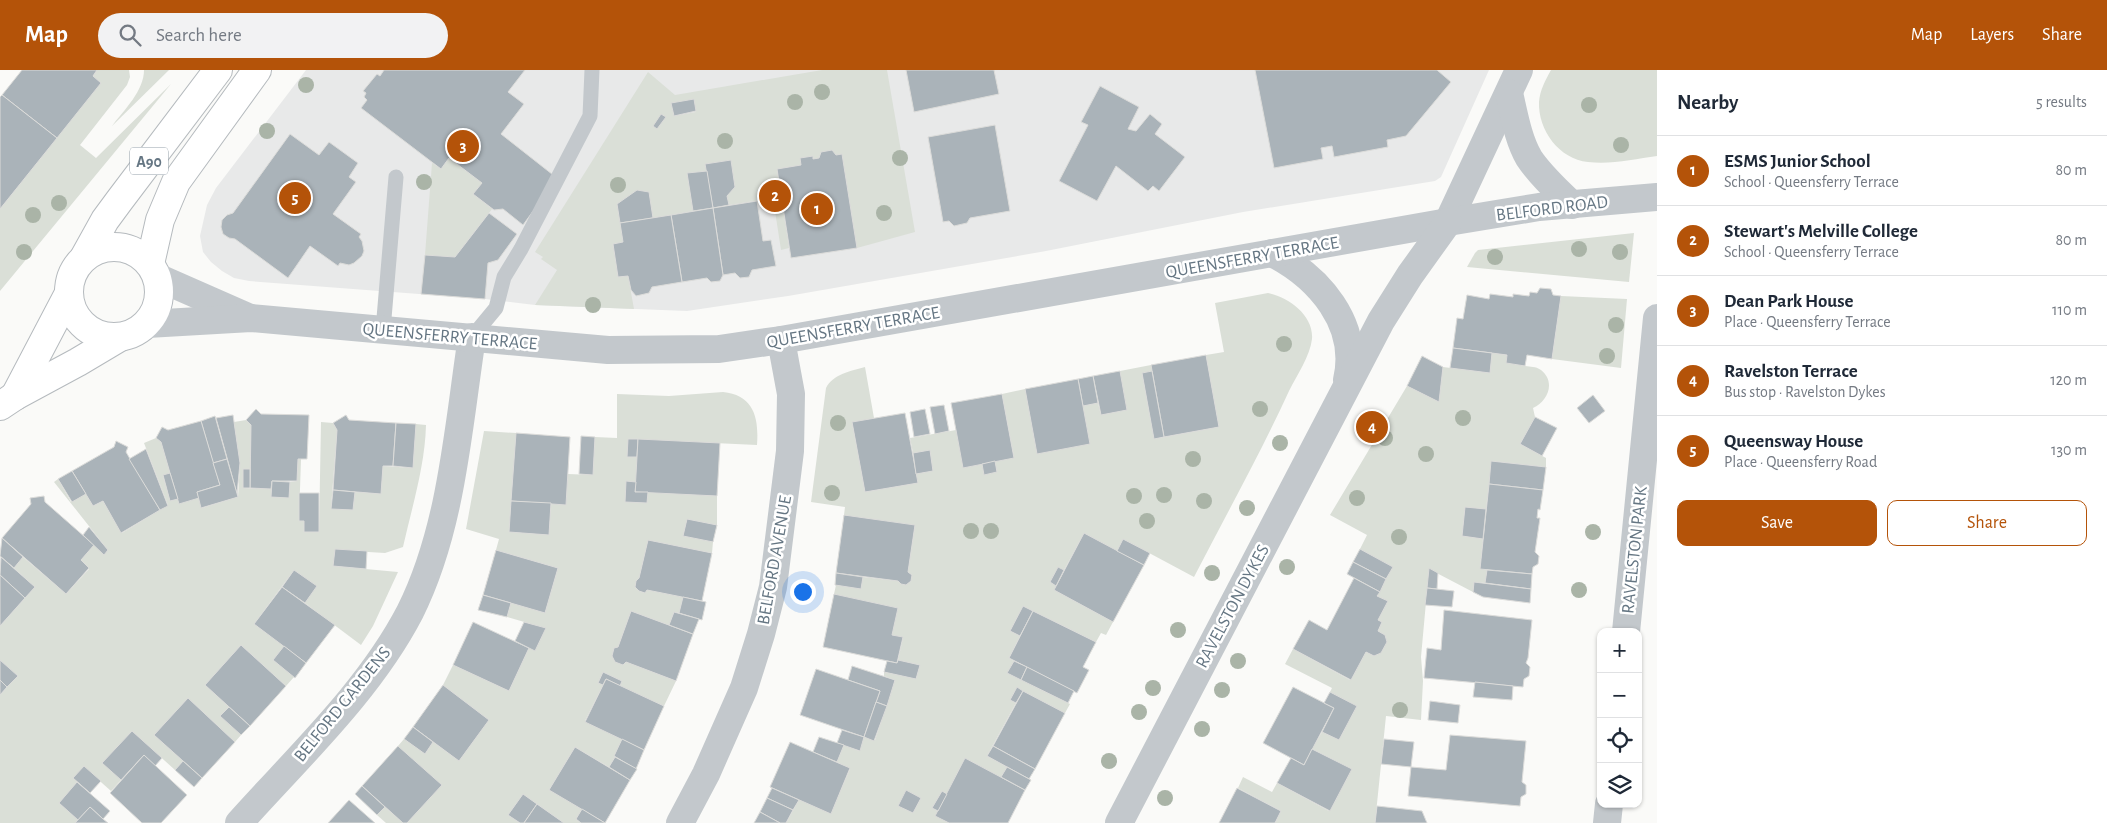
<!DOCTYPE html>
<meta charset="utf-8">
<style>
body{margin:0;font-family:"Alegreya Sans",sans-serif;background:#f2f2f3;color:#1f2937}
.controls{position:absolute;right:15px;bottom:15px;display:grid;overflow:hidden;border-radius:10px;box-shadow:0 1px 4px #0004}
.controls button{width:45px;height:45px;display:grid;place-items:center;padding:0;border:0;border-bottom:1px solid #e0e1e3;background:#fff;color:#1f2937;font:25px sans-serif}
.you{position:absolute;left:802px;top:521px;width:18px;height:18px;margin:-12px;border:4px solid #fff;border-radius:50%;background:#1a73e8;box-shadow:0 0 0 8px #1a73e833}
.badge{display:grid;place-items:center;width:32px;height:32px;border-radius:50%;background:#b45309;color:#fff;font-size:16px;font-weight:700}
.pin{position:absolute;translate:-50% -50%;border:2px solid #fff;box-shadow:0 1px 5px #0006}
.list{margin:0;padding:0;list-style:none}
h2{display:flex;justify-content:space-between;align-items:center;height:65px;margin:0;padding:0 20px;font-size:21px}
h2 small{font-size:16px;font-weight:400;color:#747a83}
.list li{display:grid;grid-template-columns:32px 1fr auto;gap:15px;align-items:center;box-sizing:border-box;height:70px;padding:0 20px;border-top:1px solid #e0e1e3}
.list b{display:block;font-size:19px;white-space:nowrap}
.list p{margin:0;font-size:16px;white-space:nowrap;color:#747a83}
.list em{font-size:16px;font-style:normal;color:#747a83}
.actions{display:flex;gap:10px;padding:15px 20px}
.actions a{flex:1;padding:11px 0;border:1px solid #b45309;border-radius:10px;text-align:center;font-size:18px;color:#b45309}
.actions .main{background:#b45309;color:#fff}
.icon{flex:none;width:28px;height:28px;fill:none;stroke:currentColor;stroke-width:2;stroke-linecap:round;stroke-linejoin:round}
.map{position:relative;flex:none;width:1657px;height:753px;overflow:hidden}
header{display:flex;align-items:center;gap:30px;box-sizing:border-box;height:70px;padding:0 25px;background:#b45309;color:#fff}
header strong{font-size:24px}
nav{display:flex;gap:28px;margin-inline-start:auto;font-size:18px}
.search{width:350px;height:45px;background:#f2f2f3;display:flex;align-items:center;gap:12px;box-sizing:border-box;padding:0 18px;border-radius:28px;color:#747a83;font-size:19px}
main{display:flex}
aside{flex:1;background:#fff}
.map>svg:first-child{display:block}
.built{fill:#e8e9e9}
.green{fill:#dadfd7;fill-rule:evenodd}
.building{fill:#aab3b9;stroke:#dcdcda}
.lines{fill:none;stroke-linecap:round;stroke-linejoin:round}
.primary-casing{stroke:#b5babe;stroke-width:30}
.service{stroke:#c3c8cc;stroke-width:15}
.minor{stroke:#c3c8cc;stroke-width:28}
.tertiary{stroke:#c3c8cc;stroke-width:28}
.primary{stroke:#fff;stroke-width:28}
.tree{fill:#aab4a7}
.labels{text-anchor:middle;stroke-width:5;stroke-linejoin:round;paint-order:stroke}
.shield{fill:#fff;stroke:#939fa8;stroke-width:1}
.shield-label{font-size:16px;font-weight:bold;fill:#657683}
.street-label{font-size:18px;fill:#657683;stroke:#fff}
</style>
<header>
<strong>Map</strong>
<div class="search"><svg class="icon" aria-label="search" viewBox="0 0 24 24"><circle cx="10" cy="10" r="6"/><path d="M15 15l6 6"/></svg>Search here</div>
<nav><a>Map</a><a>Layers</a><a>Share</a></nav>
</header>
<main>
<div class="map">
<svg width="1657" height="753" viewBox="0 0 1657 753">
<rect width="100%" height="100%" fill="#fafaf8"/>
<!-- built -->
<path class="built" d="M306,0H1489L1441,107L1435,111L1243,142L1046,181L788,226L687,241L535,235L485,229L249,211L234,208L222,201L211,192L203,182L200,166L207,135L216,118Z"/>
<!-- green -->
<g class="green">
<path d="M97,0H129L130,7L127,15L80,75L96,88L171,14L0,221V139L100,13L93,6Z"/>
<path d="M144,0H169L112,56C124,40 144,21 144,0Z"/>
<path d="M822,0H887L915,162L857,178L842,84L836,85L831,80L821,82L819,88L813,89L812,86L800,88L801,95L777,99L789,178L781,180L773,128L729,135L727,126L735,117L731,91L707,101L687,104L693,141L653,148L649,122L637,120L617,134L623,172L613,174L618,207L628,206L634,239L535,235L557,200L541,189L543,187L535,182L648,2L675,25ZM694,29L696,42L674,46L671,33Z"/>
<path d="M1551,0H1657V86C1635,89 1610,95 1588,92C1559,89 1538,60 1539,32C1540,20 1545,11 1551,0Z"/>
<path d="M449,88L482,113L473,124L492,139L455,187L425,185L432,93L441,99Z"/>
<path d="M1634,163L1629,212L1467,197L1475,183L1478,180Z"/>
<path d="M1268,223C1288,227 1314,245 1312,269C1310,286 1297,305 1289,321C1260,384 1226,445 1194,507L1123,469L1117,481L1084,463L1064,500L1058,498L1050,512L1056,516L1054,520L1113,552L1106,565L1101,563L1096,572L1023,536L1010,561L1020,566L1009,588L1014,591L1008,603L1070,634L1065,643L1017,618L1010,630L1016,633L987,686L1007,697L1001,707L947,724L942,721L932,738L938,741L936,746L949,753H786L799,730L831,743L850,699L837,692L844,675L859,681L864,667L875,670L895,610L884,606V602L916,609L920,595L898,590L903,568L892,565L834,524L836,515L861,519L863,507L898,511L901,514L906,515L911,511L912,505L908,502L915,456L844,445L845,437L811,432L826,318C833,304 851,301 865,297L874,348L852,353L865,422L918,413L916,404L933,401L930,380L913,383L910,368L956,360L982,394L997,402L995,391L1014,387L1002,324L1025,319L1037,383L1083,336L1098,333L1101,345L1126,340L1120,301L1151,295L1152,301L1142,304L1154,369L1219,357L1206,285L1224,282L1215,233ZM906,721L921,728L913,743L898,736Z"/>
<path d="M1561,226L1627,229L1621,298L1552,289Z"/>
<path d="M1492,283C1497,284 1504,284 1508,286C1514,288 1519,294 1525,296C1531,297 1535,296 1541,300C1556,312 1548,331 1533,338L1535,347L1520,374L1546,388V397L1492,391L1486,439L1465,437L1462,466L1483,469L1480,498L1487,500L1485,513L1474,512L1473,522L1429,499L1421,587L1423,611L1421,650L1386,646L1375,753H1275L1281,741L1238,718L1243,707L1272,722L1277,713L1329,741L1351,699L1312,679L1322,662L1339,670L1356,636L1330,622L1332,618L1285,594L1293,579L1350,610L1366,582L1374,586C1383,582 1387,575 1385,565L1378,561L1382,552L1378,550L1387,531L1377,526L1392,497L1360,479L1367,465L1330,445L1407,316L1439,332L1443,297L1490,303Z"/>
<path d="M723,322C754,325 759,348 757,375L628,369L627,386L637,387L636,412L626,411L625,432L647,433L648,422L717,426V455L687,449L683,465L713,472L712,483L648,470L639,508L636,511L635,517L639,521L644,523L647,520L683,527L679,543L674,542L669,555L631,541L618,577L614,578L612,586L615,592L623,595L626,592L676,611L664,636L620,616L622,611L603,602L598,613L603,615L585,651L622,669L614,686L615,687L609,697L575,677L549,720L582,739L576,749L581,753H564L523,724L508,745L520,753H407L441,715L398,676L404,669L425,684L433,672L459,691L489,650L443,615L453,595L509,621L529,578L545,558L507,547L511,533L545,543L558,498L496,480L499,469L466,459L484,361L516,363L509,462L549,465L551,433L568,404L593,405L595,367L617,368V324L669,326Z"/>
<path d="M246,350L251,355L250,399H243V418L271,419V427L289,428L290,412L297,411L298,389H301L299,450L304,451V462H319L321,352L333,353L337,360L331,438L353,440L355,422L381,424L383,396L413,398L416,354L426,355C425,396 412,437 403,477L385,483L335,480L333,496L398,502L373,556L361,575L305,533L316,516L294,500L254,554L284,576L273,590L294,607L286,616L241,575L205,615L229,637L221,646L241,665L235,672L188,628L154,665L183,691L175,700L132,661L103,693L121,710L111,721L84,697L74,708L77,712L59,733L78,750L75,753H0V625L17,606L0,590V556L35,517L14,498L23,487L66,524L89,499L81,490L94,475L104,484L108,480L54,412L58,409L71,432L86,424L93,436L103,431L122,463L168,435L144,373L156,368L161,372L170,403L163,406L170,431L178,429L199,428L202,438L238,427L240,393L234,352Z"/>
<path d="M385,737L403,753H386L377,745Z"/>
</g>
<!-- building -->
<g class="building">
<path d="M22,0H97L93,6L101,13L57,68L2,25Z"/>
<path d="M384,0H525L508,22L524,34L501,64L557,108L523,155L503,139L494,140L473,124L482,113L449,88L441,99L361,38L367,30L364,27L366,23L363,21L377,4L380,6Z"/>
<path d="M906,0H994L999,24L914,42Z"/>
<path d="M1255,0H1437L1451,12L1406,66L1387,70L1388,77L1334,87L1332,76L1321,78L1323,89L1274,98Z"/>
<path d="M1100,16L1139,37L1128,59L1136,61L1150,44L1162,54L1155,64L1185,87L1159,121L1153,116L1148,121L1116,96L1097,131L1059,111L1088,55L1081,52Z"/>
<path d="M2,25L57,68L0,139V27Z"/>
<path d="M694,29L696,41L674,46L671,33Z"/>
<path d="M661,44L666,47L657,59L653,56Z"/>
<path d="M995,55L1010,141L970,148L967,153L954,156L949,151L943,152L928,67Z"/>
<path d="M290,64L319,85L329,72L358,93L349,107L356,112L333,144L361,164L359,167L362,171L364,181L362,186L354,193L349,195L340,193L338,196L310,176L288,208L235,169L229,168L223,164L221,157L222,150L227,145L233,143Z"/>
<path d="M832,80L836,85L842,84L857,178L791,188L777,99L801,95L800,88L813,86V89L819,88L821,82Z"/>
<path d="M731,90L735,117L727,126L729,135L713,138L705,94Z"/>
<path d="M707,101L713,138L693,141L687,103Z"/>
<path d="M637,120L649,122L653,148L620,153L617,134Z"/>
<path d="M757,131L763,171L771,170L776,196L752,200L749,207L740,208L735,203L723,205L713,138Z"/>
<path d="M713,138L723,205L720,211L711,212L707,208L682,212L671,145Z"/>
<path d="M489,143L517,164L498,190L488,193L485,229L421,224L425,185L455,187Z"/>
<path d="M671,145L682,212L652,217L649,223L636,226L631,220L628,206L618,207L613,174L623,172L620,153Z"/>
<path d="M1540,218L1551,219L1553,225L1561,226L1552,289L1527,285L1525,296L1506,293L1507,285L1453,278L1457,248L1463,249L1467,225L1489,229L1490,224L1513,227V224L1529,226L1530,222L1537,223Z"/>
<path d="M1453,278L1492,283L1490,303L1450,298Z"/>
<path d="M1206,285L1219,357L1164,367L1151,295Z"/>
<path d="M1422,286L1443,297L1439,332L1407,316Z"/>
<path d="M1120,301L1127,340L1101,345L1093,306Z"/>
<path d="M1152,301L1164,367L1154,369L1142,303Z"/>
<path d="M1093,306L1098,333L1083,336L1078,309Z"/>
<path d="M1078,309L1090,374L1037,384L1025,319Z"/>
<path d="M1002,324L1014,388L963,398L951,333Z"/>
<path d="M1593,325L1605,341L1589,353L1577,338Z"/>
<path d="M944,335L949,361L935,364L930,337Z"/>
<path d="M256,339L261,344L309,345L307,389H298L297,411H272L271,419L250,418L251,355L246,350Z"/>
<path d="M925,339L930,364L914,367L910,342Z"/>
<path d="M905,343L918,413L865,422L852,352Z"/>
<path d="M233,345L240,393L237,424L216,348Z"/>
<path d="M346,345L349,350L396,353L393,396H383L381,424L333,420L337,360L333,353Z"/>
<path d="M215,346L227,389L213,393L201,351Z"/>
<path d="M1535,347L1557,358L1542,386L1520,374Z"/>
<path d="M201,351L220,415L197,422L199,428L179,434L161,372L156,368L162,357L168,360Z"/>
<path d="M396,353L416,354L413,398L393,396Z"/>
<path d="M516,363L570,367L566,435L511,431Z"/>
<path d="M581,366L595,367L593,405L579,404Z"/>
<path d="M628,369H638L637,387H627Z"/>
<path d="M638,369L720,373L717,426L635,422Z"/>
<path d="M116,371L128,377L126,382L160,440L121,463L103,431L93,436L72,401L114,377Z"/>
<path d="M146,379L168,436L160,440L129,389Z"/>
<path d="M930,380L933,401L916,404L913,383Z"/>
<path d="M227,389L238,427L201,438L197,422L220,415L213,393Z"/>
<path d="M995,391L997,402L984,405L982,394Z"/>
<path d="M1491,391L1546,397L1543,420L1489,414Z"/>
<rect x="243" y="399" width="7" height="19"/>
<path d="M72,401L86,424L72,432L58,409Z"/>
<path d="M170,403L178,429L170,431L163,405Z"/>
<path d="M272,411L290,412L289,428L271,427Z"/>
<path d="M626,411L636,412L635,422H648L647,433L625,432Z"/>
<path d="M1489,414L1543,420L1540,440L1538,439L1537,448H1540L1535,482L1539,486L1538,494L1533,497L1532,504L1480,499Z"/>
<path d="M333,420L355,422L353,440L331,439Z"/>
<path d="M299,423H319V462H304V451H299Z"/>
<path d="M44,426L45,432L94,475L81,490L89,498L66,524L2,468L31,434L30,428Z"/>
<path d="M511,431L551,433L549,465L509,462Z"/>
<path d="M1465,437L1486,439L1483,469L1462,466Z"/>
<path d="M844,445L915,455L908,502L912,505L911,511L906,515L901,514L898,511L836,503Z"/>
<path d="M687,449L717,455L713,472L683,466Z"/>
<path d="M89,457L108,480L104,485L83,465Z"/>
<path d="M1084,463L1144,495L1113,552L1054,520Z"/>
<path d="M2,468L23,487L14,498L0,486Z"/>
<path d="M1123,469L1150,483L1144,495L1117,481Z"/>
<path d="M648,470L712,483L702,531L647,520L645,523L639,521L635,517L636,511L639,508Z"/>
<path d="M335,479L367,481L366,499L333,496Z"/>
<path d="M1360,479L1393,497L1386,509L1353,492Z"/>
<path d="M496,480L558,498L545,543L483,525Z"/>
<path d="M1,487L35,517L25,528L0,505Z"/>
<path d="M1353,492L1386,509L1380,522L1347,504Z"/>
<path d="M1058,497L1064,500L1056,516L1050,512Z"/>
<path d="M1429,498L1438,503L1437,519L1427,518Z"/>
<path d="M294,500L317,516L305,533L282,517Z"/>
<path d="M1487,500L1532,504L1531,519L1485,513Z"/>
<path d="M836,503L863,507L861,519L835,515Z"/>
<path d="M0,505L25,528L0,556Z"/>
<path d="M1354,508L1380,522L1377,526L1388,531L1378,550L1382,552L1378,561L1385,565L1387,572L1381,583L1374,586L1366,582L1351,610L1293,579L1309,550L1327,560Z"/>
<path d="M1474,512L1531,519L1530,533L1483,527L1473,522Z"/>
<path d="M282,517L335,555L306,593L254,554Z"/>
<path d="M1427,518L1454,521L1452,537L1425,535Z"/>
<path d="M834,524L898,538L892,565L903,567L897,593L823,577Z"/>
<path d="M483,525L511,533L507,547L478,540Z"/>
<path d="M683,527L706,532L702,550L679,543Z"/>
<path d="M1023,536L1033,541L1020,566L1010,561Z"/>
<path d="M1444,540L1532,550L1528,588L1526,593L1530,597L1529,606L1524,609L1523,617L1424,608L1427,578L1441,580Z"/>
<path d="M631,541L693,564L676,611L626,592L623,595L615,592L612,586L614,578L618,577Z"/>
<path d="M1033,541L1096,572L1083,597L1089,600L1077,623L1009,588Z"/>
<path d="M674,542L699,549L693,564L669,555Z"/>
<path d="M473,552L529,578L509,621L453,595Z"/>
<path d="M524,552L546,558L535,581L515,571Z"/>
<path d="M241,575L286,616L250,656L205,615Z"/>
<path d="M284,576L306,593L295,608L273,590Z"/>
<path d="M0,590L18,606L7,617L0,610Z"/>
<path d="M898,590L920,595L916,609L884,602L887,591L897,593Z"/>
<path d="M1014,591L1027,597L1021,610L1007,603Z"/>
<path d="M852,596L895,610L887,636L876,632L880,621L848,610Z"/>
<path d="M1027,597L1074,621L1068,633L1021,610Z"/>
<path d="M816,599L880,621L864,667L800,645Z"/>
<path d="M603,602L622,611L620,616L606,609L603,615L598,613Z"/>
<path d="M606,609L664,636L644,680L585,652Z"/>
<path d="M0,610L7,617L0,625Z"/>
<path d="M1475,612L1513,616L1512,630L1473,627Z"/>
<path d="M443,615L489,650L459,691L413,657Z"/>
<path d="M1017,617L1023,621L1016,633L1010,630Z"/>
<path d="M1293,617L1334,638L1304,695L1263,673Z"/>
<path d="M1023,621L1065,643L1035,699L993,676Z"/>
<path d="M1330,622L1357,636L1339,670L1322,662L1334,638L1324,633Z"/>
<path d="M188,628L235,672L202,708L154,665Z"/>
<path d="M1430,631L1460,635L1458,653L1428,650Z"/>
<path d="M876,632L887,636L874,671L864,667Z"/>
<path d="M229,637L250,656L241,665L220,646Z"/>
<path d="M413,657L433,672L425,684L404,669Z"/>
<path d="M842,660L864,667L860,681L837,673Z"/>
<path d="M132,661L162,688L155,696L144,685L121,710L102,693Z"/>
<path d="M1450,665L1526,671L1522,712L1526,715V724L1521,727L1520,736L1408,726L1411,697L1446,700Z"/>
<path d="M819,667L844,675L837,692L813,682Z"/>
<path d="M622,669L644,680L636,699L614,686Z"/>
<path d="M1384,669L1414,672L1411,697L1381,694Z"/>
<path d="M790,672L850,698L831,744L770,717Z"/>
<path d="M398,676L442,715L407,753H403L362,716Z"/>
<path d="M993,676L1035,699L1029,709L987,686Z"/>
<path d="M575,677L630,710L605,753L549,720Z"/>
<path d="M1312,679L1352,699L1330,741L1277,713L1291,688L1304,695Z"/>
<path d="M144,685L187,725L161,753H142L110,723Z"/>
<path d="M615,687L637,699L630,710L609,697Z"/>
<path d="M965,688L1025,720L1008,753H949L935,746Z"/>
<path d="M183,691L202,708L194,717L175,700Z"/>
<path d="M84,696L101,711L90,723L73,708Z"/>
<path d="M1007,697L1031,710L1025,720L1001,707Z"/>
<path d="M77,712L110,741L103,749L90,737L78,750L59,733Z"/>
<path d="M362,716L385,737L377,745L355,724Z"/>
<path d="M772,718L799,730L793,740L767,728Z"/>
<path d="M1237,718L1281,741L1275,753H1219Z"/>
<path d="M906,720L921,728L913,743L898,736Z"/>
<path d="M942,721L947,724L938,741L932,738Z"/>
<path d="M523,724L537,734L524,753H520L508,745Z"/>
<path d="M767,728L793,740L786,753H780L760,742Z"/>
<path d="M349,730L375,753H328Z"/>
<path d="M537,734L564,753H524Z"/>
<path d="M1377,736L1422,741L1427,753H1375Z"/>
<path d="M90,737L103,749L108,753H75Z"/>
<path d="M582,739L605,753H581L576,749Z"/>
<path d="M760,742L780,753H754Z"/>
</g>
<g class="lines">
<defs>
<g id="primary">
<circle cx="114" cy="222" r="45"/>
<path d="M85,186L105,150L119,131L218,0"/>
<path d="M150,194L160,150L176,112L257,0"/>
<path d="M15,326L68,225"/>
<path d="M0,336L15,326L78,292L120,267"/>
</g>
</defs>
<!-- primary casing -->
<use href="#primary" class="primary-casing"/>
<!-- service -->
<g class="service">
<path d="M383,260L396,107"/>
<path d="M472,267L496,238L504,207L521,179L590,46L592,0"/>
</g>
<!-- minor -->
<g class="minor">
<path d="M1448,152L1519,0"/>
<path d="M1626,562L1657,248"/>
<path d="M239,753C298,687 369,621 410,542C452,458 458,358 472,267"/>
<path d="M680,753L706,704L744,618L761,564L773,517L790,381L791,324L781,270"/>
<path d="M1607,753L1609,734"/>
</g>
<!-- tertiary -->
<g class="tertiary">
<path d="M1509,23C1514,44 1518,69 1529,88C1540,105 1557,120 1572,135"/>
<path d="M1272,183C1319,207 1360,254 1347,310"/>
<path d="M157,207L248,247"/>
<path d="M147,254L251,248L608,280L719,279L781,270L1448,152L1539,137L1657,127"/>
<path d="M1119,753L1381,251L1410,205L1448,152"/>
</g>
<!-- primary -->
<use href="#primary" class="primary"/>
</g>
<!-- trees -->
<g class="tree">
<circle cx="306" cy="15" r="8"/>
<circle cx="822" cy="22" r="8"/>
<circle cx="795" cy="32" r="8"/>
<circle cx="1589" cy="35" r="8"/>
<circle cx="267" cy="61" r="8"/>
<circle cx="725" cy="71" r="8"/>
<circle cx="1621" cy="75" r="8"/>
<circle cx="900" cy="88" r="8"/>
<circle cx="424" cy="112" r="8"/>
<circle cx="618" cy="115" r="8"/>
<circle cx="59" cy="133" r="8"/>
<circle cx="884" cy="143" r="8"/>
<circle cx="33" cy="145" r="8"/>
<circle cx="1579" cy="179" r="8"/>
<circle cx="24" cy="182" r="8"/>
<circle cx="1620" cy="182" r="8"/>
<circle cx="1495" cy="187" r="8"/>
<circle cx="593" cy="235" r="8"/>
<circle cx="1616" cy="255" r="8"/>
<circle cx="1284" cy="274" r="8"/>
<circle cx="1607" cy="286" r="8"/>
<circle cx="1260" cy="339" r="8"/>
<circle cx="1463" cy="348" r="8"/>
<circle cx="838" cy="353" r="8"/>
<circle cx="1385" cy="368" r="8"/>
<circle cx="1280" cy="373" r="8"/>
<circle cx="1426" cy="384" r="8"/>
<circle cx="1193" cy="389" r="8"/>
<circle cx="832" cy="423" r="8"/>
<circle cx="1164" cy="425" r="8"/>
<circle cx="1134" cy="426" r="8"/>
<circle cx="1357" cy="428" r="8"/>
<circle cx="1204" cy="431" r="8"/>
<circle cx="1247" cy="438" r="8"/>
<circle cx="1147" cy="451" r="8"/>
<circle cx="971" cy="461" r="8"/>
<circle cx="991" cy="461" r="8"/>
<circle cx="1593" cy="462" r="8"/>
<circle cx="1399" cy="467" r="8"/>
<circle cx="1287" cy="497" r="8"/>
<circle cx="1212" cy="503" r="8"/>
<circle cx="1579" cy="520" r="8"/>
<circle cx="1178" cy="560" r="8"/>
<circle cx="1238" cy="591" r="8"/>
<circle cx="1153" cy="618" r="8"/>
<circle cx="1222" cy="620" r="8"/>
<circle cx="1400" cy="640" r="8"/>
<circle cx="1139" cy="642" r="8"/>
<circle cx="1202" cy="659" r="8"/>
<circle cx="1109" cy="691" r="8"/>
<circle cx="1165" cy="728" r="8"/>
</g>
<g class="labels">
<!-- shield labels -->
<rect class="shield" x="130" y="77.5" width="38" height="27" rx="4"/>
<g class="shield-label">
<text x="149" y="97">A90</text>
</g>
<!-- street labels -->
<g class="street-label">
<text transform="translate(1552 138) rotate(-7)" y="6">BELFORD ROAD</text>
<text transform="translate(1252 187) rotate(-10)" y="6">QUEENSFERRY TERRACE</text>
<text transform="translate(853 257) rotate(-10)" y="6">QUEENSFERRY TERRACE</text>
<text transform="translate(450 266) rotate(5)" y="6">QUEENSFERRY TERRACE</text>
<text transform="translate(1634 480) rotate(-84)" y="6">RAVELSTON PARK</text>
<text transform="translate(774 490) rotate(-80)" y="6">BELFORD AVENUE</text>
<text transform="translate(1232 536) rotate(-62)" y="6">RAVELSTON DYKES</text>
<text transform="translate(342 634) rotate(-51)" y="6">BELFORD GARDENS</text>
</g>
</g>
</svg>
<div class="controls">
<button>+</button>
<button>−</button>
<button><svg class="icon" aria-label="locate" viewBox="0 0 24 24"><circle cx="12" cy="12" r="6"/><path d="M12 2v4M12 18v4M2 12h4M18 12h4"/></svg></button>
<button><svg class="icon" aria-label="layers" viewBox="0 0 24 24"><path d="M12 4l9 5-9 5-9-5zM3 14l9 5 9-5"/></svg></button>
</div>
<div class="you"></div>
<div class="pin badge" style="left:817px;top:139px">1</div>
<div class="pin badge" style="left:775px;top:126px">2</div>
<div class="pin badge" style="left:463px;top:76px">3</div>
<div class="pin badge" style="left:1372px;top:357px">4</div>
<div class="pin badge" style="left:295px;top:128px">5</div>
</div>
<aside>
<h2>Nearby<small>5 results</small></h2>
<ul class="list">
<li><span class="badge">1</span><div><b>ESMS Junior School</b><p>School · Queensferry Terrace</p></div><em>80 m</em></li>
<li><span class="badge">2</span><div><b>Stewart's Melville College</b><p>School · Queensferry Terrace</p></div><em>80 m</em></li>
<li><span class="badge">3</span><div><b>Dean Park House</b><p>Place · Queensferry Terrace</p></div><em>110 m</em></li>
<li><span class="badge">4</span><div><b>Ravelston Terrace</b><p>Bus stop · Ravelston Dykes</p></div><em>120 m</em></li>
<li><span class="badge">5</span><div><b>Queensway House</b><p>Place · Queensferry Road</p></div><em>130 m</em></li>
</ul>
<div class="actions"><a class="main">Save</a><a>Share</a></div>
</aside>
</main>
